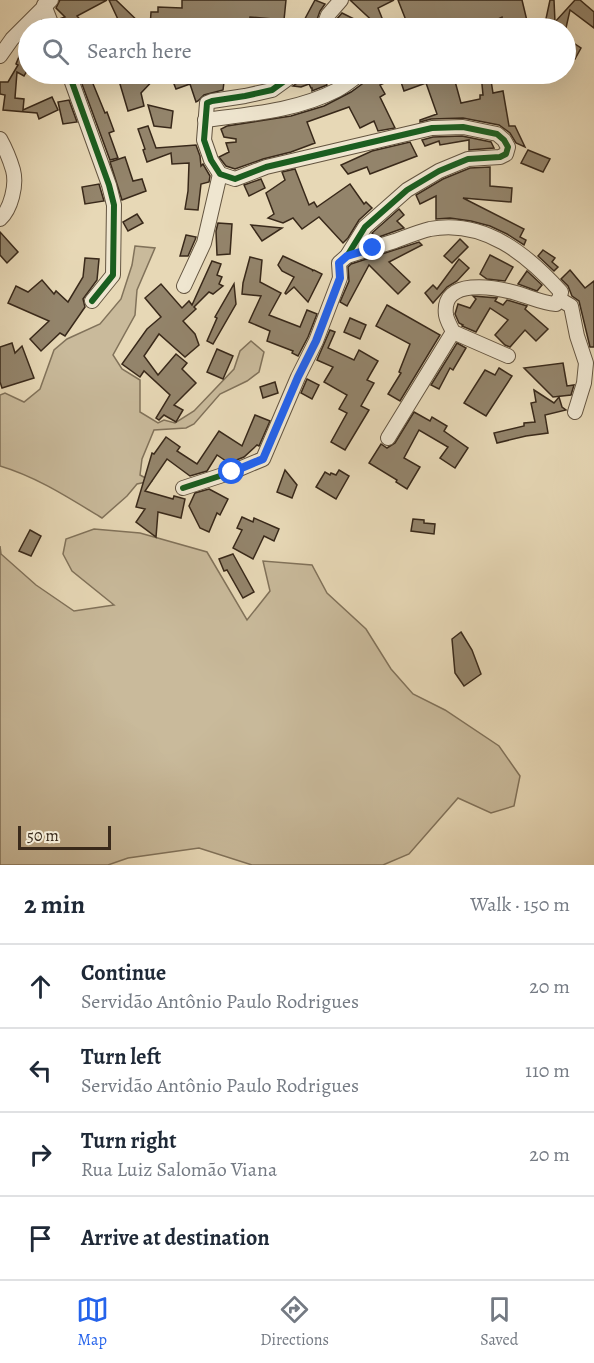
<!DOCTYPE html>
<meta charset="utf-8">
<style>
body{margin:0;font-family:Alegreya,serif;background:#f6f6f7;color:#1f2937}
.scale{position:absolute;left:18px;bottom:15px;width:93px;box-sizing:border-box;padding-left:6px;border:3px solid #39291a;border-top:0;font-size:16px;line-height:21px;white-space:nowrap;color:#39291a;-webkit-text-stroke:4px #efe6d0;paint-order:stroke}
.stop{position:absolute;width:18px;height:18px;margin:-14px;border:4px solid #2563eb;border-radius:50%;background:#fff}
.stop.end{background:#2563eb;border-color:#fff;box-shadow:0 2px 6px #0008}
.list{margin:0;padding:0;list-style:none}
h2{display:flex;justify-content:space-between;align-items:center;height:78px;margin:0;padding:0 24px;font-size:26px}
h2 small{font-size:20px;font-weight:400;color:#747a83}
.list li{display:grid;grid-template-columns:39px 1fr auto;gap:18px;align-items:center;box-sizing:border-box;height:84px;padding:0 24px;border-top:2px solid #e0e1e3}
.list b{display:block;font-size:22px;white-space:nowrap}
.list p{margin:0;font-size:20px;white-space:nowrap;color:#747a83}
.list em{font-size:20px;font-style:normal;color:#747a83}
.icon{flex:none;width:33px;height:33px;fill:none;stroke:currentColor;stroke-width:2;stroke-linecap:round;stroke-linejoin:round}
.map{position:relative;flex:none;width:594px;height:865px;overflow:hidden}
.search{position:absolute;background:#fff;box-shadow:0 6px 24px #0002;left:18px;right:18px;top:18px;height:66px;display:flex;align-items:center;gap:15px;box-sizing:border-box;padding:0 21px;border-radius:33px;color:#747a83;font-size:22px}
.sheet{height:414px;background:#fff}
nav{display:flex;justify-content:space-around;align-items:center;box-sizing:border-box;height:84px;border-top:2px solid #e0e1e3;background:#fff;font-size:16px;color:#747a83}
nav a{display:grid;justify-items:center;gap:3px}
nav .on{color:#2563eb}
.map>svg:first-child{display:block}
.green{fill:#c9ba9b;stroke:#81725a;stroke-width:1.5}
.building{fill:#93846b;stroke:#39291a;stroke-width:1.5}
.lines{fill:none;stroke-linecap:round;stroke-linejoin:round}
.minor-casing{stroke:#645541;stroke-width:16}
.minor{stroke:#efe6d0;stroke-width:14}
.cycleway-casing{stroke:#efe6d0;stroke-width:10}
.cycleway{stroke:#1b5e20;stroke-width:6}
.route{stroke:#2563eb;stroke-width:8}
</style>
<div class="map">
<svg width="594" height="865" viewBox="0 0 594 865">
<rect width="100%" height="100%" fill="#e7d8b6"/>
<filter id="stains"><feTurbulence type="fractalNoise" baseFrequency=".00333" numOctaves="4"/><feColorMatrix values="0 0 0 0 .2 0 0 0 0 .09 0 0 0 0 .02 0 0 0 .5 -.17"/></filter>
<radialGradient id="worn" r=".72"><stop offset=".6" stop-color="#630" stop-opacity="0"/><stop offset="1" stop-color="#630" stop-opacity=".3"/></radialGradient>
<!-- green -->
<g class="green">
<path d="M135,246L155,248L137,290L135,315L113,355L122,369L140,380V412L158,423L164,420L175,423L194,411L234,369L240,351L251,341L264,352L259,372L247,381L220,394L194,424L186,428L154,430L142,459L140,475L151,481L137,484L127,496L102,518C69,498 37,477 0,466V395L5,393L24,402L40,389L54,350L67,339L100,324L121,299L132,265Z"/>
<path d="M94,529L140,533L207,552L247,620L270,591L263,561L312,565L327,593L366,629L391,669L413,694L445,710L499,746L520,776L514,806L491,813L458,798L409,854L383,865H252L199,848L128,858L108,865H0V546L1,554L36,585L74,611L114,605L72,571L63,554L66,539Z"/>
</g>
<!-- building -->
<g class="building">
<path d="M60,0H107L77,16L84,24L78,28H62L59,19L65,17L56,8Z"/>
<path d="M109,0H116L145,28H122Z"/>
<path d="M182,0H286L284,20L250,17L248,27L230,23L229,28H150L151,12H158V7L182,8Z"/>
<path d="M315,0L325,4L320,11L314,28H300Z"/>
<path d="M350,0H394L378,8L386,28H380Z"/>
<path d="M398,0H522L528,25L518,27V28H504L502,17L486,25L485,23L463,28H442L440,23L426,28H409Z"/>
<path d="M550,0H554L555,22L575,0H580L594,12V28L570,10L566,28H544Z"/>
<path d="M342,13L372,28H332L336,20Z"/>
<path d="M566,38L581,48L575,59L566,53Z"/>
<path d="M28,44V69L24,76L17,72L15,98L24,99L23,110L52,97L58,110L39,119L37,113L3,110L5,95L0,94V82H8L18,65L16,64L21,52L24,53Z"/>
<path d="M89,74L105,113L107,112L114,131L109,133L118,158L110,160L79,76L86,79Z"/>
<path d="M117,74H159L141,93L144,106L128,111Z"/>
<path d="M170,74H225L223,90L204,95L198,101L196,102L190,84L176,89Z"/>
<path d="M303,74H332L324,77L327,85L312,91V88H311L309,84L301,87L293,86L300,81Z"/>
<path d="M369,74H453L461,103L480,99V95H483L481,74H490L493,93L503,91L509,126H515L525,147L516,143L510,133L499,125L463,118L431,119L420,122V120L437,114L426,83L404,91L399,76L380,85L385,94L380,97L395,128L378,131L374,121L360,128L349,107L307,122L315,143L291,152L263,159L235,169L226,166L219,157L229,152L226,143L236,142V139L224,137L221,129L227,126L291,116L324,106L351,92L366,81Z"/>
<path d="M69,100L77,122L63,124L58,102Z"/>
<path d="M148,105L173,111L171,128L154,126Z"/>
<path d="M148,126L156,148L196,145L200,156L201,166L203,164L210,176L209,182L201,184L198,210L185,209L188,191L189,163L172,164L171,153L147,162L143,150L145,149L138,129Z"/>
<path d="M462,136L491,142L494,148L469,150V140L440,145L439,141L425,146L422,140L433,137Z"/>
<path d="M410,142L417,156L370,174L367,167L348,174L341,165L372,151Z"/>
<path d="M528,150L550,159L543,172L521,163Z"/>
<path d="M125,157L133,181L142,179L146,191L122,200L110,162Z"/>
<path d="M490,167V186L512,188L511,202L463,198L524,229L520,237L526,240L524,245L507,234L490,226L471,221L450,218L436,219V196L420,204L416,195L443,179L470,168Z"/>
<path d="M295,169L309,205L314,202L317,207L350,184L364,204L366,202L372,208L359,220L348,238L343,243L319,217L302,229L293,218L283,223L268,218L274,214L266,193L285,180L282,172Z"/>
<path d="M261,179L265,188L249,196L244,185Z"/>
<path d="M99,184L104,201L85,204L82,187Z"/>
<path d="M399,209L404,215L397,221L404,228L376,238L372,233Z"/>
<path d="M137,214L143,223L128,231L123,222Z"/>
<path d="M218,223L232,224L230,254L217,255L216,231Z"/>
<path d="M251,225L282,228L262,241Z"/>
<path d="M0,232L18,252L7,263L0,255Z"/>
<path d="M186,235L196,237L195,240L188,256H180Z"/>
<path d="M460,239L468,247L452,263L444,256Z"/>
<path d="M419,242L422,245L389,262L410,282L398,294L369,265L347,306L340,302L349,281L348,267L351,264Z"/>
<path d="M543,250L555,258L552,262L558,267L554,271L538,256Z"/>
<path d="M490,255L513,267L505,281L487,279L480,274Z"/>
<path d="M283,256L313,270L312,271L314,270L322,274L308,302L294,287L286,294L285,293L294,277L282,271L278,265Z"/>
<path d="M250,257L262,260L260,282L281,293L269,315L300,327L307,310L317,314L308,337L298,356L292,353L293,351L267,341L270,331L249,322L261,296L242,294L243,283Z"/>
<path d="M85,258L99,259L97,280L83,299L85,307L65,336L60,333L41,351L30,339L49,321L8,303L16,286L28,292L42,280L54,294L56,291L68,302L83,277Z"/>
<path d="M459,259L469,268L457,281L447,287L433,303L425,293L433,285L437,289Z"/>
<path d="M212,261L221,264L217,275L222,277L219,284L223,286L213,294L209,292L194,307L196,309L183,321L195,334L199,345L185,357L159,334L144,356L158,375L176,354L187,363L182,369L196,383L174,405L183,410L176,422L164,415L159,420L156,418L170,395L144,371L140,377L122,364L147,329L161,317L145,298L161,284L182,308L189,301L192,305Z"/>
<path d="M570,270L585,288L594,281V347H590L579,301L572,296L568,286L561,279Z"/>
<path d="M527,271L542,285L537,291L518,284Z"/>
<path d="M234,284L236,304L213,344L207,341L217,318L215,317Z"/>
<path d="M473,296L497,298L495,301L503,305L507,300L527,306L525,309L548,329L536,341L525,330L510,347L505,345L495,335L508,320L490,308L476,332L462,326L463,325L459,323L455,314L458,304L470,308L476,299Z"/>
<path d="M387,305L440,335L400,401L388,394L401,373L399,372L410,344L376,326Z"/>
<path d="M350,318L366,325L360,339L344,332Z"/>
<path d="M330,330L335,332L328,348L354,360L359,350L378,361L367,380L374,383L361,406L369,410L345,450L331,442L347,413L339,409L347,395L324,382L333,367L317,360Z"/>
<path d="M12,343L15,353L22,346L34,378L2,388L0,382V347Z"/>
<path d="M457,343L466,348L453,370L450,368L439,389L431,385Z"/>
<path d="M217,349L233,356L223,379L207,372Z"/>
<path d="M563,363L567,386L574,385L571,395L553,397L524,368Z"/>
<path d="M499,368L512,376L486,416L464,403L485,370L495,375Z"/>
<path d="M307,379L319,385L312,399L301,393Z"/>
<path d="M275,382L278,393L263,398L260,387Z"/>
<path d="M534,390L554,403L559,397L562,407L566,410L545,415L548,433L526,436L497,443L494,433L524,426V423L535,422L531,403L536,402Z"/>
<path d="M414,412L430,421L432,417L447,426L444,431L468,448L455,468L440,458L448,447L419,430L404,458L420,467L407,489L396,482L397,480L369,463L381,444L387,448L395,443Z"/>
<path d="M255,415L270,421L259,446L257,445L244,457L229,463L217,455L207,471L190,476L167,459L145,491L173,499L174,496L185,499L181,518L158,512L156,537L136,522L145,509L136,507L152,453L154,454L166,437L180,447L177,451L197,464L219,431L242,446Z"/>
<path d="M285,470L297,485L292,498L277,492Z"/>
<path d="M339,470L349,476L336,499L316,487L325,472L330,475L331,473L336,475Z"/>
<path d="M209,489L228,499L220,515L217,513L209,532L200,528L189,506L195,493Z"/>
<path d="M242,517L253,522L254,518L279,529L274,541L264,536L253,559L233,548L242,530L237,528Z"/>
<path d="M413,519L424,520V523L435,524L434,534L411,531Z"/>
<path d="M30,530L41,536L31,556L19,551Z"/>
<path d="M233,554L254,592L243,598L227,570L224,571L219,559Z"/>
<path d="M461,632L472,650L481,674L464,686L455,673L452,639Z"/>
</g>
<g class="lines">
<defs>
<g id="minor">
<path d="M44,5L53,28"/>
<path d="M323,28L328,15L341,0"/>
<path d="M0,56L12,39L51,0"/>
<path d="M69,74L109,185L114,205L113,275L92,301"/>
<path d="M205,120C250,114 296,111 337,90C345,86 353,79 360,74"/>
<path d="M0,139C5,148 10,160 13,170C17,185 11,209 0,219"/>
<path d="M347,256C363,251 379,246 395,241C406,237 418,232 430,229C484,219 527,254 561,292L559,299"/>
<path d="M184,286L204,243L220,174"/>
<path d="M559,299L571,306L577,336L586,363L584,383L575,412"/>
<path d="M508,356L453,332C451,327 447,321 446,315C441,277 495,287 516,293C530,297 542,303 556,304L559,299"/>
<path d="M388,438L453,332"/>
<path d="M183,488L232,472L263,459L298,377L316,341L340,278L339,263L347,256L365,227L407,190L439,171L468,159L500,157L506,154L508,147L504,140L497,134L463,127L432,128L266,167L235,179L220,174L211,160L204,140L207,103L212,101L245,96L272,90L294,74"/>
</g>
</defs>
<!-- minor casing -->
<use href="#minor" class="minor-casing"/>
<!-- minor -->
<use href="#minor" class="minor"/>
<defs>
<g id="cycleway">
<path d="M69,74L109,185L114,205L113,275L92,301"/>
<path d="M183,488L232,472L263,459L298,377L316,341L340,278L339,263L347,256L365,227L407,190L439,171L468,159L500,157L506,154L508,147L504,140L497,134L463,127L432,128L266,167L235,179L220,174L211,160L204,140L207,103L212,101L245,96L272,90L294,74"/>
</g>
</defs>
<!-- cycleway casing -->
<use href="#cycleway" class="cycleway-casing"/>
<!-- cycleway -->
<use href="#cycleway" class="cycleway"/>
</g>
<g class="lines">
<!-- route -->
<path class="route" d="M232,472L263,459L298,377L316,341L340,278L339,263L347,256L373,248"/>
</g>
<rect width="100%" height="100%" filter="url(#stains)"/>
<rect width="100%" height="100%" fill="url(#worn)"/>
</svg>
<div class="scale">50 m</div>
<div class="stop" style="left:232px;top:472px"></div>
<div class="stop end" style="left:373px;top:248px"></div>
<div class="search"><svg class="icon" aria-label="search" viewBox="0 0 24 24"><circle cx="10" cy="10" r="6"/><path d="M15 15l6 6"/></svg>Search here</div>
</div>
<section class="sheet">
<h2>2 min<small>Walk · 150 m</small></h2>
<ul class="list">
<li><svg class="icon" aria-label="ahead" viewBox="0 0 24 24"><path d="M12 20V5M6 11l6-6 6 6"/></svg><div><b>Continue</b><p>Servidão Antônio Paulo Rodrigues</p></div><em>20 m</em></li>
<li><svg class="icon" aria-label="left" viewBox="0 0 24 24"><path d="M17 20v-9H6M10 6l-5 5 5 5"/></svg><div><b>Turn left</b><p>Servidão Antônio Paulo Rodrigues</p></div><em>110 m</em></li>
<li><svg class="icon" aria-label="right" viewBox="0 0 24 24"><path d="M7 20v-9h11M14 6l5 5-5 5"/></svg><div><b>Turn right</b><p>Rua Luiz Salomão Viana</p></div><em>20 m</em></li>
<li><svg class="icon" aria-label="arrive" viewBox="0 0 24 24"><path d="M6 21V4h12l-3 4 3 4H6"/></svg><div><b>Arrive at destination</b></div></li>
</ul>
</section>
<nav>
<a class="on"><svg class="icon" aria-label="map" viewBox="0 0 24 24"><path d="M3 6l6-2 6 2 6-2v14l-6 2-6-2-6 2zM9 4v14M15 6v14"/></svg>Map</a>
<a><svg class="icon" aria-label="directions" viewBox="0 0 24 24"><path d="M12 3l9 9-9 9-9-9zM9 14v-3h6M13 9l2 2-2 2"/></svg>Directions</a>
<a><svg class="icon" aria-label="saved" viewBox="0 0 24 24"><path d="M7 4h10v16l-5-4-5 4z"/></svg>Saved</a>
</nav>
